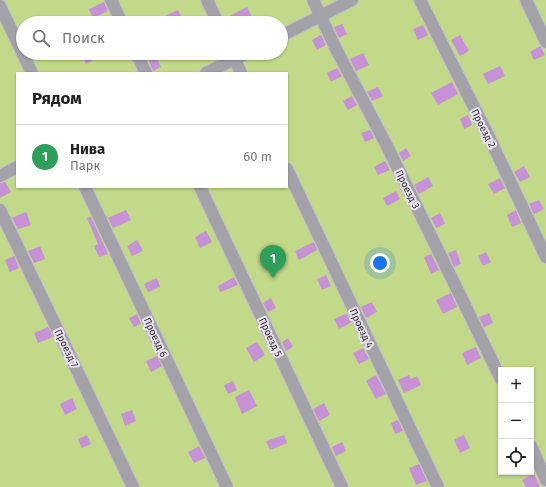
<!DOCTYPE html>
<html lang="ru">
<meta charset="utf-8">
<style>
body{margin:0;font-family:"Fira Sans",sans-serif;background:#f2f2f2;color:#222}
.controls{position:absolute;right:12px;bottom:12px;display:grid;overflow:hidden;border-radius:0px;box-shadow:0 1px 3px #0004}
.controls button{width:36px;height:36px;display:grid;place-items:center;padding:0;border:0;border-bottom:1px solid #e0e0e0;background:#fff;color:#222;font:20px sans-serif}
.you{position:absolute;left:380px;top:263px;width:14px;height:14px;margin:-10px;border:3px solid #fff;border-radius:50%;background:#1a73e8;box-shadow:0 0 0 6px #1a73e833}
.badge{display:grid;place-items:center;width:26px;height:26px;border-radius:50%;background:#3d847d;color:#fff;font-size:13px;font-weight:700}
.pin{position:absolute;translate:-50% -33px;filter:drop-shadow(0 1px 2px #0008)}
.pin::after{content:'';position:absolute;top:21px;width:14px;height:12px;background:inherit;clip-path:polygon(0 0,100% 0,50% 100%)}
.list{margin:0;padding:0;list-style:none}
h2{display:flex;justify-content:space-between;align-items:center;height:52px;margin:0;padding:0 16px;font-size:17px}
h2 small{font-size:13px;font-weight:400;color:#767676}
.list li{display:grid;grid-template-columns:26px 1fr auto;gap:12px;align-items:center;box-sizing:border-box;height:64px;padding:0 16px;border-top:1px solid #e0e0e0}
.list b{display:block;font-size:15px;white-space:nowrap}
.list p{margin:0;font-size:13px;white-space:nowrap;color:#767676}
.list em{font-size:13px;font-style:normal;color:#767676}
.icon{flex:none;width:22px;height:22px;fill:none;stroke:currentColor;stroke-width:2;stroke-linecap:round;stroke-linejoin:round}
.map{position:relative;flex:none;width:546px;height:487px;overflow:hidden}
.search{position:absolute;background:#fff;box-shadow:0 1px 3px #0004;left:16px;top:16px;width:272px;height:44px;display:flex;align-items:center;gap:10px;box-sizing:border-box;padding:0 14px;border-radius:22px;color:#767676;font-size:15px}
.panel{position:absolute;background:#fff;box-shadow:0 1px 3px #0004;left:16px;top:72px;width:272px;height:116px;border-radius:0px}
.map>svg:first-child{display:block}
.green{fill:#c1d989;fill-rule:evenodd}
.building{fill:#c691d5}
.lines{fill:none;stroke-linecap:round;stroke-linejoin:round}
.minor-casing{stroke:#c4bec8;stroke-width:14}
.minor{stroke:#a3a2a8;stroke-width:12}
.labels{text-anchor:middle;stroke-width:4;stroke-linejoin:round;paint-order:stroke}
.street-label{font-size:10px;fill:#312e32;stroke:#e9e2ee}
</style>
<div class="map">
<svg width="546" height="487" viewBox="0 0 546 487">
<rect width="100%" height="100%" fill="#e9e2ee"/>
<!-- green -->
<path class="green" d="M0,0H546V487H0ZM23,23H281V53H23ZM17,73H287V187H17ZM501,370H531V472H501Z"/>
<!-- building -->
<g class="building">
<path d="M104,2L108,11L93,18L89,9Z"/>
<path d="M247,7L255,23H225L224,19Z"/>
<path d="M178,10L182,19L169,23L165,16Z"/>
<path d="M342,24L347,34L339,38L334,27Z"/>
<path d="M423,25L428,35L418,40L413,29Z"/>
<path d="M321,35L326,45L317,50L312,40Z"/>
<path d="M460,35L469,51L460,56L451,40Z"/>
<path d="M540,46L545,55L534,60L530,52Z"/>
<path d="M81,53H107L86,64Z"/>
<path d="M363,53L369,65L356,71L350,59Z"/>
<path d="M156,57L161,67L153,71L149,61Z"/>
<path d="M500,66L505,76L488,84L483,74Z"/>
<path d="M337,68L342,76L331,82L327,73Z"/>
<path d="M452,82L458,94L438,105L431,93Z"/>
<path d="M378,87L383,96L372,101L367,92Z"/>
<path d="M352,96L357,105L348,110L343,101Z"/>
<path d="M468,115L472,125L464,129L460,119Z"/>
<path d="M370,130L374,138L365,142L361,133Z"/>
<path d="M406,148L411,156L403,161L399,153Z"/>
<path d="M385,161L390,170L378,175L374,167Z"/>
<path d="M524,166L530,177L520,182L514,172Z"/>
<path d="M428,177L433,186L419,194L414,185Z"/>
<path d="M500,178L505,188L494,194L488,184Z"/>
<path d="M5,182L11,192L0,198V183Z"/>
<path d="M396,191L400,199L387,206L383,198Z"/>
<path d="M539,200L544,209L534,214L529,204Z"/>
<path d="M126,210L131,220L113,228L108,218Z"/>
<path d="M516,210L521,223L512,227L507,215Z"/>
<path d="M26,212L31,225L18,229L12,218Z"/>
<path d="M440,213L445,224L436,228L431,218Z"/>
<path d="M91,217L108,254L99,257L94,246L98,244L87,218Z"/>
<path d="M206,231L212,242L200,248L195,237Z"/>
<path d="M137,240L143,251L132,256L127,246Z"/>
<path d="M314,242L317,250L299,260L295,251Z"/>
<path d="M40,246L45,259L34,263L28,251Z"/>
<path d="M456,250L461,264L454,267L448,253Z"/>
<path d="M486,252L491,262L483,266L478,256Z"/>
<path d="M431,254L439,270L431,274L424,257Z"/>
<path d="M14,256L19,268L10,272L5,260Z"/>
<path d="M326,275L331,286L322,290L317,279Z"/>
<path d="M234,277L238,285L220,292L218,286Z"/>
<path d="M157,278L160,287L148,292L144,284Z"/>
<path d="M451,293L457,307L443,314L436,300Z"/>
<path d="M271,298L276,308L268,312L263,303Z"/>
<path d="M372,302L377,312L366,318L361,307Z"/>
<path d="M489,313L493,323L484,327L479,317Z"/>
<path d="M137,314L141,324L134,327L129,318Z"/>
<path d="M345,314H347L352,322L339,329L334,319Z"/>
<path d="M48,327L53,337L38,343L34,333Z"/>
<path d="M288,338L293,347L286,351L282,342Z"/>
<path d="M257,342L265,355L254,362L246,348Z"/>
<path d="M476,347L481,358L467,365L462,353Z"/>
<path d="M363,348L369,359L359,364L353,353Z"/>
<path d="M157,356L162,366L151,372L146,361Z"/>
<path d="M376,375L386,394L376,399L366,381Z"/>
<path d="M409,375L411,379L417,376L421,385L404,393L398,380Z"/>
<path d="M233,381L237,390L228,394L224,385Z"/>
<path d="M249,390L257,406L242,414L235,397Z"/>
<path d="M72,398L77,409L65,415L60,404Z"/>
<path d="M324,403L330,415L319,421L313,409Z"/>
<path d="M132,410L136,421L125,426L121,414Z"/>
<path d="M398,420L403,431L395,434L391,423Z"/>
<path d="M87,435L91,444L82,448L78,439Z"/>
<path d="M284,435L287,443L270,450L266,441Z"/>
<path d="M464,435L470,448L460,453L454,440Z"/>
<path d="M342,442L346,451L336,456L332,447Z"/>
<path d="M199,446L205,458L194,463L188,452Z"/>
<path d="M419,464L427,481L416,485L409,468Z"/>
<path d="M534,474L540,487H526L522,480Z"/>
</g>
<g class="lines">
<defs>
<g id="minor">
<path d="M111,0L122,23"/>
<path d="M207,0L218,23"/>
<path d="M313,0L336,49L387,146L501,379"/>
<path d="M420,0L490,139L546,257"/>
<path d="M526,0L546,42"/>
<path d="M0,6L32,73"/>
<path d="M281,36L352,0"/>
<path d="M136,53L146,73"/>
<path d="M232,53L241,73"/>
<path d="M206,73L247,53"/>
<path d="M287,169L438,487"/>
<path d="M0,176L17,167"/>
<path d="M85,187L227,487"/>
<path d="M200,187L342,487"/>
<path d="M0,210L133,487"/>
<path d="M531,446L546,480"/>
</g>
</defs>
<!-- minor casing -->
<use href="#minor" class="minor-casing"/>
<!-- minor -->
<use href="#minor" class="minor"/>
</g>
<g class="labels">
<!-- street labels -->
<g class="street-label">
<text transform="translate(484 128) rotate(63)" y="4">Проезд 2</text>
<text transform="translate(408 189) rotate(64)" y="4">Проезд 3</text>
<text transform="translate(362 328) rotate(65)" y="4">Проезд 4</text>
<text transform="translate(156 337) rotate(65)" y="4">Проезд 6</text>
<text transform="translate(271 337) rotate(65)" y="4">Проезд 5</text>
<text transform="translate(67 348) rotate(64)" y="4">Проезд 7</text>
</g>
</g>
</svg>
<div class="controls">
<button>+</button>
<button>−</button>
<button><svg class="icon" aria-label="locate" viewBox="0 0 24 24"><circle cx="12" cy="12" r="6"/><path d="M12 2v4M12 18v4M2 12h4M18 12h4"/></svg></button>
</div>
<div class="you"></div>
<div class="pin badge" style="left:273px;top:278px;background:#2e9e5b">1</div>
<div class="search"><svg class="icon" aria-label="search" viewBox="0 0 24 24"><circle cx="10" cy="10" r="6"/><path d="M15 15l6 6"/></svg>Поиск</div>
<section class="panel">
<h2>Рядом<small></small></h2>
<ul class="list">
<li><span class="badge" style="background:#2e9e5b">1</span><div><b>Нива</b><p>Парк</p></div><em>60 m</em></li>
</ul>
</section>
</div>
